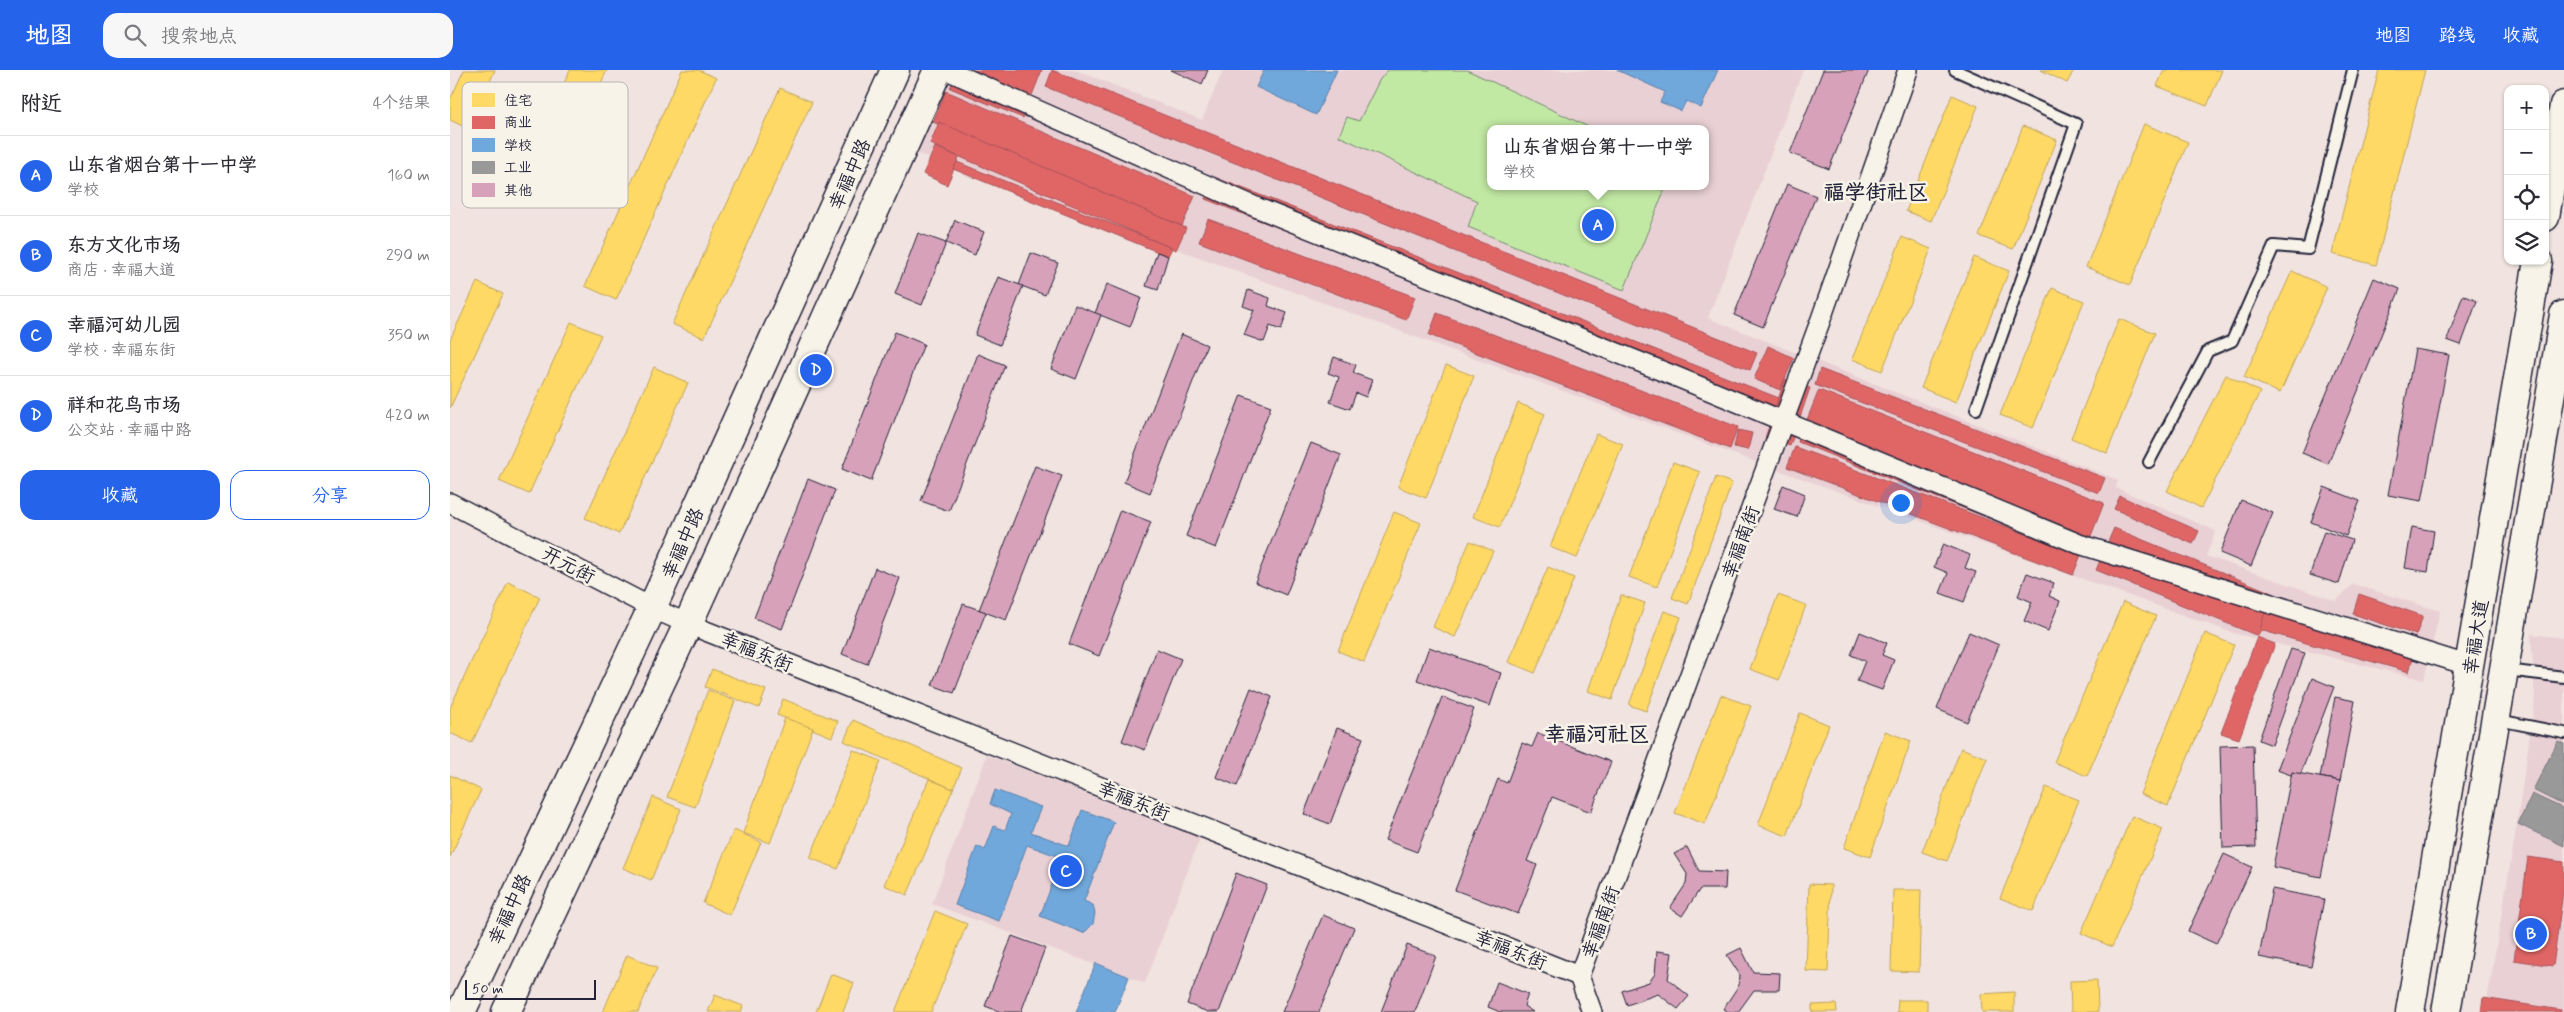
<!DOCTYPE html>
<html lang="zh">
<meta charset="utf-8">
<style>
body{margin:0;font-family:Mynerve,"LXGW WenKai TC",sans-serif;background:#f7f7f7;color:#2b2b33}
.controls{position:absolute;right:15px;top:15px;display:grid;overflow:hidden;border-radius:10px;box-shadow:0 1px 4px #0004}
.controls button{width:45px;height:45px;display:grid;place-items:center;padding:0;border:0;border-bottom:1px solid #e1e1e2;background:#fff;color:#2b2b33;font:25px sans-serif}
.scale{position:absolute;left:15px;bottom:12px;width:131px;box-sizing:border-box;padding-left:5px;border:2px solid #22223b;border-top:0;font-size:14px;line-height:18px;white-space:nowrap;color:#22223b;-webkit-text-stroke:4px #f7f3e8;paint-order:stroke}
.you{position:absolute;left:1450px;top:432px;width:18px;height:18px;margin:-12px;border:4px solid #fff;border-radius:50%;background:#1a73e8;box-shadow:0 0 0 8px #1a73e833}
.badge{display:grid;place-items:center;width:32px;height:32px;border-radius:50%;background:#2563eb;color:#fff;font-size:16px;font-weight:700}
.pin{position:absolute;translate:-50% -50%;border:2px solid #fff;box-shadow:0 1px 5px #0006}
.popup{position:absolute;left:1037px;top:55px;width:222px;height:65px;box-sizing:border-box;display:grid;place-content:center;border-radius:10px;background:#fff;filter:drop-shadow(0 1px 4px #0005);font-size:16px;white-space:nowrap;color:#7c7c81}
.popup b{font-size:19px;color:#2b2b33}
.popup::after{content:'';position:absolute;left:50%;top:100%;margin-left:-10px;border:10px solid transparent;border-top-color:#fff}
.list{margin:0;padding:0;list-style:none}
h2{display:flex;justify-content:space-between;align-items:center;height:65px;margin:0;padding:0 20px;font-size:21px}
h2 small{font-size:16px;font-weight:400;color:#7c7c81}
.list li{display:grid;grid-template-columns:32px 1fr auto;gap:15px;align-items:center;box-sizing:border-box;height:80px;padding:0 20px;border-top:1px solid #e1e1e2}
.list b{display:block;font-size:19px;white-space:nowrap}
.list p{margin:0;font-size:16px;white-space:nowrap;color:#7c7c81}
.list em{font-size:16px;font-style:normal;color:#7c7c81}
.actions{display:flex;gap:10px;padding:15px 20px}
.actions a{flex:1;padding:11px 0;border:1px solid #2563eb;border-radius:15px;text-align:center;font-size:18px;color:#2563eb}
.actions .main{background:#2563eb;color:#fff}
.icon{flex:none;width:28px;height:28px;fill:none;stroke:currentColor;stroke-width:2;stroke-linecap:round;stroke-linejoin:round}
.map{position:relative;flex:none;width:2114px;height:942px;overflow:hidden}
header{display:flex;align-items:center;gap:30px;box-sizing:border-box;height:70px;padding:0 25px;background:#2563eb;color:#fff}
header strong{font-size:24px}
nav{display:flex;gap:28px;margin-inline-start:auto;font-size:18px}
.search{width:350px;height:45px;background:#f7f7f7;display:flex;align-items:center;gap:12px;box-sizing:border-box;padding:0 18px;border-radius:15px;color:#7c7c81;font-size:19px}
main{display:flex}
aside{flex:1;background:#fff}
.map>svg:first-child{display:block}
.built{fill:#e9d0d4;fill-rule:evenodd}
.green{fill:#c2e9a4;stroke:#728670}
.homes{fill:#ffd966;stroke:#bda259}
.shops{fill:#e06666;stroke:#a75259}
.schools{fill:#6fa8dc;stroke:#5880ac}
.industry{fill:#999;stroke:#75757d}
.building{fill:#d7a2b9;stroke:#22223b}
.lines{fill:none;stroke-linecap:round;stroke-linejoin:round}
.service-casing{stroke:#22223b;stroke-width:14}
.minor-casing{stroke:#22223b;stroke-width:22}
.secondary-casing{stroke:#22223b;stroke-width:31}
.service{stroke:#f7f3e8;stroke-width:10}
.minor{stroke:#f7f3e8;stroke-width:19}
.secondary{stroke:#f7f3e8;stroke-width:28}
.labels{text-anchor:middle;stroke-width:5;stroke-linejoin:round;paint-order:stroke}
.street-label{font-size:19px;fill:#22223b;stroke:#f7f3e8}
.quarter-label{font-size:21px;font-weight:bold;fill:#22223b;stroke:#f7f3e8}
.key{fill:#f7f3e8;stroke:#b7b4b4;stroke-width:1}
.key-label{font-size:14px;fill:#22223b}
</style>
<header>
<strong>地图</strong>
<div class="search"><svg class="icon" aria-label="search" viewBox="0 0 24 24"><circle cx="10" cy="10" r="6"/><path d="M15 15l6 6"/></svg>搜索地点</div>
<nav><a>地图</a><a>路线</a><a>收藏</a></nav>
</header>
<main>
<aside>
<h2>附近<small>4个结果</small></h2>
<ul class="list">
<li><span class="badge">A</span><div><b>山东省烟台第十一中学</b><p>学校</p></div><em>160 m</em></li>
<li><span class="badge">B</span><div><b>东方文化市场</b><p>商店 · 幸福大道</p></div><em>290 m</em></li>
<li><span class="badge">C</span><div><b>幸福河幼儿园</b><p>学校 · 幸福东街</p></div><em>350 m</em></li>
<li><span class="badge">D</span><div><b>祥和花鸟市场</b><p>公交站 · 幸福中路</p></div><em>420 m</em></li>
</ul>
<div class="actions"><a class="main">收藏</a><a>分享</a></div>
</aside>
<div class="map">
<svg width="2114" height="942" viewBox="0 0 2114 942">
<rect width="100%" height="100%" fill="#f1e3df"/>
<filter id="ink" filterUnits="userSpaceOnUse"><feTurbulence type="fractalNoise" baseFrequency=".02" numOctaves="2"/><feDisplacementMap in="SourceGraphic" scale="10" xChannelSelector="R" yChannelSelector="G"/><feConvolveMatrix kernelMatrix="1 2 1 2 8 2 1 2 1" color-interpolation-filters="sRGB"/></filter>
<g filter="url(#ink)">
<!-- built -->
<g class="built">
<path d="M503,0H625L752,50L773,0H1353L1258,248L1668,410L1666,418L1766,461L1756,486L1886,531L1903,514L1990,541L1974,610L1783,563L1314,395L466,83ZM1040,59H1256V116H1040Z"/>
<path d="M2081,564L2114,568V942H2035L2065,766L2085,630Z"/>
<path d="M537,685L750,768L695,913L482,834Z"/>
</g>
<!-- green -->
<path class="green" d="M938,0H1017L1143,59H1040V116H1216L1174,220L1018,157L1027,131L889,66L897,47L909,51L930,9Z"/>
<!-- homes -->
<g class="homes">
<path d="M14,0H45L19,59L0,50V30Z"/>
<path d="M120,0H157L111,101L81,88Z"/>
<path d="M232,0H249L266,8L166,230L135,216Z"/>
<path d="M1591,0H1624L1617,13Z"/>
<path d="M1714,0H1772L1757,36L1707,16Z"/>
<path d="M1929,0H1975L1926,195L1882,184Z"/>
<path d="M330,18L362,32L254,268L222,254Z"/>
<path d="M1502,25L1528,36L1481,151L1456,141Z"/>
<path d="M1694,54L1738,72L1680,215L1636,197Z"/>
<path d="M1573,56L1607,70L1563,179L1529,166Z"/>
<path d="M1452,167L1481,179L1432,301L1402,289Z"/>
<path d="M1524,187L1559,201L1506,332L1471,318Z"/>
<path d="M1842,201L1877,217L1830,323L1794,307Z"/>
<path d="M27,212L53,224L0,338V270Z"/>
<path d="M1602,218L1634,231L1583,358L1550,345Z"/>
<path d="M1669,249L1705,263L1657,383L1621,368Z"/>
<path d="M121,252L151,265L79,424L49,411Z"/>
<path d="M996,295L1024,306L976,428L948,417Z"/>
<path d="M204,297L238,313L169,464L135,448Z"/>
<path d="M1776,305L1810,322L1751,438L1717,421Z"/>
<path d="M1068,333L1095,344L1050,457L1023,447Z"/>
<path d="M1146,364L1173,374L1127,488L1100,477Z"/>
<path d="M1223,392L1250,402L1207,517L1179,507Z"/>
<path d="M1266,407L1282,413L1238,534L1222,528Z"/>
<path d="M944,442L971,453L914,592L888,581Z"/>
<path d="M1020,471L1043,481L1005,567L983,557Z"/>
<path d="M1098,497L1124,508L1085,603L1058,592Z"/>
<path d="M58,512L90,527L22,673L0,663V638Z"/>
<path d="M1171,525L1195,533L1162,630L1138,621Z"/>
<path d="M1328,525L1356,535L1329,610L1300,599Z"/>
<path d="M1673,532L1706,546L1637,706L1604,692Z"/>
<path d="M1214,541L1231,547L1196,641L1179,635Z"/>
<path d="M1755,563L1784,575L1718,736L1690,724Z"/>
<path d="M262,599L316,620L309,638L255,617Z"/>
<path d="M258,620L285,631L245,737L217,727Z"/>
<path d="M1271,625L1301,636L1255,754L1225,743Z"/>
<path d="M333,629L388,651L382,667L327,645Z"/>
<path d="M1350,643L1379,655L1337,766L1308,755Z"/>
<path d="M335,648L363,658L320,773L293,763Z"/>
<path d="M403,650L512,698L503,719L394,671Z"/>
<path d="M1435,661L1461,671L1420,787L1394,778Z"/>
<path d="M1511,678L1537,688L1497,791L1472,782Z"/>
<path d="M403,680L431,691L388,799L360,788Z"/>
<path d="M0,705L31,720L0,787Z"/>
<path d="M479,709L503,719L457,825L434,815Z"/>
<path d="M1596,717L1629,730L1583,841L1550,828Z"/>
<path d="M203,727L231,739L201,810L173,798Z"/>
<path d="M1682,746L1713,759L1662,877L1631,863Z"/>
<path d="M284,760L311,772L280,845L253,833Z"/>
<path d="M1359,814L1381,815L1378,902L1356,901Z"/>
<path d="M1443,820H1471L1469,902L1441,901Z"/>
<path d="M485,841L517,854L481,942H445Z"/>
<path d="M177,885L207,898L188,942H153Z"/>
<path d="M381,904L404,913L393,942H366Z"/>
<path d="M1647,910L1648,942H1621L1620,911Z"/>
<path d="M1564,922V942H1532L1531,924Z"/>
<path d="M265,925L293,936L291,942H258Z"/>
<path d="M1448,930H1477V942H1447Z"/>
<path d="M1386,934L1387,942H1362V935Z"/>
</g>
<!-- shops -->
<g class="shops">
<path d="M508,0H592L573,48L500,18Z"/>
<path d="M602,0L1307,283L1300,300L596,17Z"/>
<path d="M496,21L745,126L732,156L483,52Z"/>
<path d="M489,52L736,158L726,180L480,74Z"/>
<path d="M485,77L509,87L497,115L473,104Z"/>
<path d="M507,92L722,178L718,186L503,99Z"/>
<path d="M764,107L1329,328L1320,350L755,129Z"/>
<path d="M758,149L965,227L956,250L749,172Z"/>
<path d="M987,243L1288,357L1280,379L979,265Z"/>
<path d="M1318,276L1344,288L1330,320L1304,309Z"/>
<path d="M1370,299L1655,408L1649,423L1365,315Z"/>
<path d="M1335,309L1360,318L1340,376L1315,368Z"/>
<path d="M1369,320L1654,433L1633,486L1348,372Z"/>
<path d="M1288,360L1302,363L1298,380L1284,377Z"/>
<path d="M1345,377L1631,485L1623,505L1337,397Z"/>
<path d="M1670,426L1749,461L1743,474L1664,439Z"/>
<path d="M1664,458L1825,524L1808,566L1646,500Z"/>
<path d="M1909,524L1973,546L1966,565L1903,544Z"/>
<path d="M1819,527L1968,569L1959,602L1810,560Z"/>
<path d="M1807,567L1825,574L1789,669L1771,663Z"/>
<path d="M2078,787L2114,792V814L2103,896L2064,890Z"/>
<path d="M2033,928L2111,940V942H2031Z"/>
</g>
<!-- schools -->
<g class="schools">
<path d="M814,0H887L866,45L806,17Z"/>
<path d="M1167,0H1268L1251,38L1236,31L1231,41L1210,32L1215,22Z"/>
<path d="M545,720L591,737L581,762L619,776L632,740L664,752L634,831L643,835L645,843L643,854L636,861L633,863L590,846L612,788L577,775L549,851L505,835L527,776L535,780L544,756L555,760L561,744L540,734Z"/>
<path d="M646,893L679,907L665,942H626Z"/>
</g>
<!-- industry -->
<g class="industry">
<path d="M2108,671L2114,674V729L2111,734L2083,720Z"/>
<path d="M2082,724L2114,739V776L2068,754Z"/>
</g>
<!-- building -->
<g class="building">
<path d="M721,0H758L752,14Z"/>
<path d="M1373,0H1419L1379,99L1340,83Z"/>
<path d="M1337,114L1366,126L1313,257L1284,245Z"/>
<path d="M505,150L534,162L525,185L496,173Z"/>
<path d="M468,163L496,173L472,235L445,224Z"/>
<path d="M707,182L718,186L708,220L696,216Z"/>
<path d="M581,183L608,193L595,225L569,215Z"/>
<path d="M548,207L573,216L550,275L525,265Z"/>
<path d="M1924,208L1950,219L1878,394L1852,383Z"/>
<path d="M657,214L691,228L680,257L645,243Z"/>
<path d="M798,220L820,228L818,236L837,243L831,260L820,256L814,272L794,265L804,240L793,236Z"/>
<path d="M2013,225L2027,231L2011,275L1997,270Z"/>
<path d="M625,235L651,245L626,309L601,299Z"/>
<path d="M445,262L474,274L421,411L392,399Z"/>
<path d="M731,264L757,275L700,423L674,412Z"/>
<path d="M1965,279L1999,285L1972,431L1938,425Z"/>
<path d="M528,284L555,295L499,441L471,431Z"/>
<path d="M884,287L906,295L903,303L922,310L916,327L906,323L900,339L880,332L889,307L878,303Z"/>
<path d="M791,325L821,336L766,478L736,466Z"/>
<path d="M861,373L891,385L836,525L805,512Z"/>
<path d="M585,396L612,406L556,550L529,540Z"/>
<path d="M358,409L385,420L332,559L304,548Z"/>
<path d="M1333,415L1355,424L1347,447L1324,439Z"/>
<path d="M1874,417L1910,431L1896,466L1861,452Z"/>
<path d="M1791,430L1823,443L1801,496L1770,483Z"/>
<path d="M670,440L701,452L649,586L619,574Z"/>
<path d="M1962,457L1984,461L1978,502L1955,498Z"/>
<path d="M1874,461L1902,470L1889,514L1860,505Z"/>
<path d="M1493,474L1520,485L1515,498L1526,502L1514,532L1490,523L1498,503L1484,497Z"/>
<path d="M425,498L450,508L417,594L392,584Z"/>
<path d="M1577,503L1604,513L1599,526L1610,531L1598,561L1574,551L1582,532L1568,526Z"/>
<path d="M513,534L536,542L504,623L482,615Z"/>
<path d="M1410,562L1437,573L1432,585L1444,590L1432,620L1407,611L1415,591L1401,585Z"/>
<path d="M1519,562L1549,575L1517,652L1487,639Z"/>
<path d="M979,577L1051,603L1040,636L967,610Z"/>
<path d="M707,579L731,589L695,680L672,671Z"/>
<path d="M1841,579L1855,583L1822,675L1809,670Z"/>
<path d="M1862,608L1884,617L1849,708L1827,700Z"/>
<path d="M801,618L822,627L787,716L766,707Z"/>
<path d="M992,627L1024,639L967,782L935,770Z"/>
<path d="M1885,627L1905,631L1890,711L1870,707Z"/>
<path d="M887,658L913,668L880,754L854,744Z"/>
<path d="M1088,663L1161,692L1141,742L1102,727L1077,791L1087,795L1068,844L1005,820L1048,709L1057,713L1072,673L1082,677Z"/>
<path d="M1803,675L1806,777L1773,778L1770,676Z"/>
<path d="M1842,702L1890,711L1871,807L1823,797Z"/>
<path d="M1237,777L1249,801L1276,802L1275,819H1250L1232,846L1220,838L1236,814L1237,804L1224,784Z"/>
<path d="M1774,784L1802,797L1766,874L1738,861Z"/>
<path d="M786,803L817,815L769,942H758L737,934Z"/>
<path d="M1822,819L1874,829L1861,897L1809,887Z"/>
<path d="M873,845L904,858L869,942H832Z"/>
<path d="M562,866L595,878L571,942H551L535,936Z"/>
<path d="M957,875L986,886L965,942H931Z"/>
<path d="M1291,878L1303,902L1330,903L1329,920H1304L1288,942H1278L1273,939L1289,915L1290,905L1277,885Z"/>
<path d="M1207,881L1222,883L1218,909L1239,926L1228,939L1208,924L1177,935L1172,921L1199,912L1205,904Z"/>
<path d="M1047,912L1078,924L1074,936L1083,942H1050L1038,937Z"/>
</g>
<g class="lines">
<defs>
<g id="service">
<path d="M1505,0L1626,54L1526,339"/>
<path d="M1699,392L1758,281L1782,271L1824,176L1858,179L1903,0"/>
<path d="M2056,600L2114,607"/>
<path d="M2048,650L2114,663"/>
</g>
<g id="minor">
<path d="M497,0L808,138L1227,307L1629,474L2020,596"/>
<path d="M0,433L202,538L238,554L1129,906"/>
<path d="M1142,942L1129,906L1371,249L1458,0"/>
</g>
<g id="secondary">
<path d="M2095,147L2114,35"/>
<path d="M11,942L202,538L445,0"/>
<path d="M56,942L238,554L488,0"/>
<path d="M1960,942L2088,191"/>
<path d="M1996,942L2114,245"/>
</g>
</defs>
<!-- service casing -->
<use href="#service" class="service-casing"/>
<!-- minor casing -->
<use href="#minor" class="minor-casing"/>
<!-- secondary casing -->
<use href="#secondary" class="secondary-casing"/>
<!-- service -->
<use href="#service" class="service"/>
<!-- minor -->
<use href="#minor" class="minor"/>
<!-- secondary -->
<use href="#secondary" class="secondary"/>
</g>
</g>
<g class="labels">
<!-- street labels -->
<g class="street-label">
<text transform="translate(399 104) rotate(-66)" y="7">幸福中路</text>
<text transform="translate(1290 472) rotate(-70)" y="7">幸福南街</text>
<text transform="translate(232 473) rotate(-66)" y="7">幸福中路</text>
<text transform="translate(119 494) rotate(28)" y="7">开元街</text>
<text transform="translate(2025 567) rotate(-81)" y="7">幸福大道</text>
<text transform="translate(307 581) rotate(22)" y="7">幸福东街</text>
<text transform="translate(684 730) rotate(22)" y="7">幸福东街</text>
<text transform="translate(59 839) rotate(-65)" y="7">幸福中路</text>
<text transform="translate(1150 852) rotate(-70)" y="7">幸福南街</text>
<text transform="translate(1061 879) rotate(22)" y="7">幸福东街</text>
</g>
<!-- quarter labels -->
<g class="quarter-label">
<text x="1426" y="129">福学街社区</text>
<text x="1147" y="671">幸福河社区</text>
</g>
</g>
<!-- legend -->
<rect x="12" y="12" width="166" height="126" rx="8" class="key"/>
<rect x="22" y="23" width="23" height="14" fill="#ffd966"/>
<rect x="22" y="46" width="23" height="13" fill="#e06666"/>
<rect x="22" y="68" width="23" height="14" fill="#6fa8dc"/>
<rect x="22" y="91" width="23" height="13" fill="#999"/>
<rect x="22" y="113" width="23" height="14" fill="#d7a2b9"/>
<g class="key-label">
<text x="54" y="35">住宅</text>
<text x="54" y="57">商业</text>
<text x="54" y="80">学校</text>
<text x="54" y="102">工业</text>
<text x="54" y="125">其他</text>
</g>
</svg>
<div class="controls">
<button>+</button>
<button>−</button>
<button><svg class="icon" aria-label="locate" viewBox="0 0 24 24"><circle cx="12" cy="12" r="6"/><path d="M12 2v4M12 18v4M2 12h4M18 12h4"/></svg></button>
<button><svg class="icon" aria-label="layers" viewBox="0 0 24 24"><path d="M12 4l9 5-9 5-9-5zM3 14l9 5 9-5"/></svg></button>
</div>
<div class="scale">50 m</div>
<div class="you"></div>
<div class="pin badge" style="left:1148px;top:155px">A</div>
<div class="popup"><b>山东省烟台第十一中学</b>学校</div>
<div class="pin badge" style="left:2081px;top:864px">B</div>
<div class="pin badge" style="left:616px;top:801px">C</div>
<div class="pin badge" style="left:366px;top:300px">D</div>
</div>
</main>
